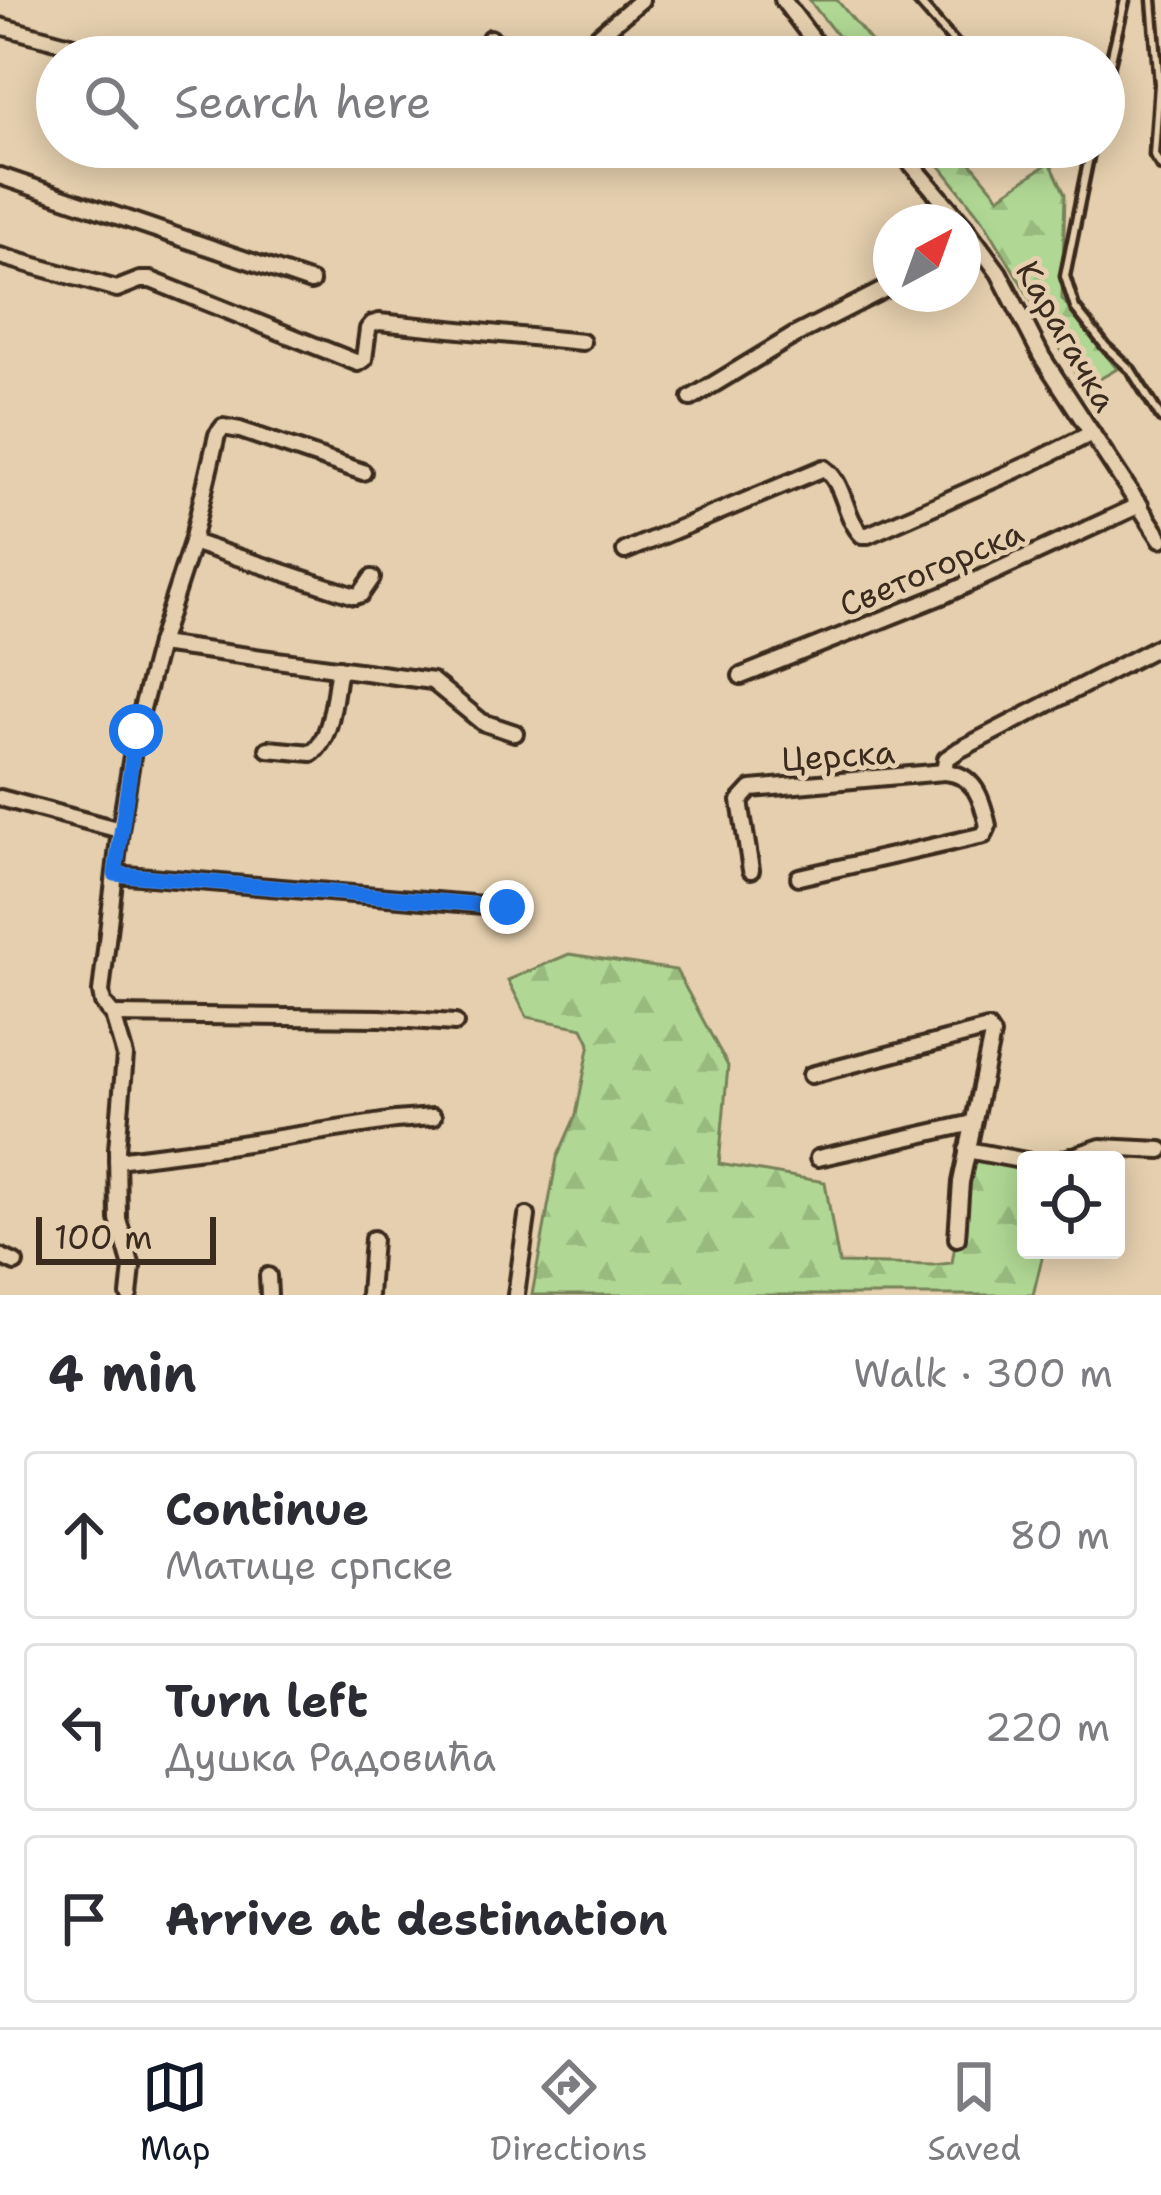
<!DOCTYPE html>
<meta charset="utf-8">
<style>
body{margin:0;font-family:"Shantell Sans",sans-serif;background:#f2f2f3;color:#2b2b33}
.controls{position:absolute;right:36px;bottom:36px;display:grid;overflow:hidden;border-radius:12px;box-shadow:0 6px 30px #0003}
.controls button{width:108px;height:108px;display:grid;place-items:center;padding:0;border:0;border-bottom:3px solid #e1e1e2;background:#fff;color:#2b2b33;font:60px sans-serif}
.compass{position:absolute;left:873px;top:204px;width:108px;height:108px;border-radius:50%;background:#fff;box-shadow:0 6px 30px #0003;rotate:41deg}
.scale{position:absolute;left:36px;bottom:30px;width:180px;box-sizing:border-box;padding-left:12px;border:6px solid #3b2a1e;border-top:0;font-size:33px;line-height:42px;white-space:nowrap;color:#3b2a1e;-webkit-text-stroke:9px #e5cfae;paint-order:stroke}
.stop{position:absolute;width:36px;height:36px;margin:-27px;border:9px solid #1a73e8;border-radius:50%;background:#fff}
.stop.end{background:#1a73e8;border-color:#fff;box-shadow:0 3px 12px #0008}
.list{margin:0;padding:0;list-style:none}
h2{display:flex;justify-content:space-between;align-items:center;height:156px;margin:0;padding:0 48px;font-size:51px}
h2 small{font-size:39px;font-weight:400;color:#7c7c81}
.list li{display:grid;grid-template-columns:78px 1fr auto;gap:36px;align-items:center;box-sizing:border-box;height:168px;margin:0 24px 24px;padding:0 24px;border:3px solid #e1e1e2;border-radius:12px}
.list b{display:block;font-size:45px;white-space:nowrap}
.list p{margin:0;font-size:39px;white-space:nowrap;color:#7c7c81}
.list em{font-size:39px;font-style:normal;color:#7c7c81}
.icon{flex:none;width:66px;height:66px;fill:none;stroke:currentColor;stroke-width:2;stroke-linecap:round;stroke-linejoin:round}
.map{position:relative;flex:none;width:1161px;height:1295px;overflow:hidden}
.search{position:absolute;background:#fff;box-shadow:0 6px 30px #0003;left:36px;right:36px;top:36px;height:132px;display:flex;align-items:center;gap:30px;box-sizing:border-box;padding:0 42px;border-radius:66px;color:#7c7c81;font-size:45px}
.sheet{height:732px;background:#fff}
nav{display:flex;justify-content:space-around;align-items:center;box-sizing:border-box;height:168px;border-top:3px solid #e1e1e2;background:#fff;font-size:33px;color:#7c7c81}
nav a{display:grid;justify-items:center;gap:6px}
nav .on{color:#111827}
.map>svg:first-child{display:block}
.forest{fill:url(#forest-firs);stroke:#768159;stroke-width:3}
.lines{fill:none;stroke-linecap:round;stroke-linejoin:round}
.service-casing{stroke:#3b2a1e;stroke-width:15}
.minor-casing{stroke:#3b2a1e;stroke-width:22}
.service{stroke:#e5cfae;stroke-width:6}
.minor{stroke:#e5cfae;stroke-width:14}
.route{stroke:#1a73e8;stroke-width:15}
.labels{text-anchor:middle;stroke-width:10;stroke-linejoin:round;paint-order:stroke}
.street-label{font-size:33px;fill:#3b2a1e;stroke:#e5cfae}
</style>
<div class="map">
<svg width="1161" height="1295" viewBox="0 0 1161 1295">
<defs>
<pattern id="forest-firs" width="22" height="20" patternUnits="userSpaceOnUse" patternTransform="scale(3)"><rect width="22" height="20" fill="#b0d894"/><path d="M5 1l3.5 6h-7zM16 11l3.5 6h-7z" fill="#98ba7f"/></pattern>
</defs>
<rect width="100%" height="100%" fill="#e5cfae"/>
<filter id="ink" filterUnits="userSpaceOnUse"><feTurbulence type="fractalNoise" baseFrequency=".00833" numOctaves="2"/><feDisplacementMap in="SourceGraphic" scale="24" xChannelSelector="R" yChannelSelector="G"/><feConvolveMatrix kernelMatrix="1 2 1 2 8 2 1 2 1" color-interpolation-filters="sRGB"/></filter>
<g filter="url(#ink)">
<!-- forest -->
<g class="forest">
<path d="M809,0H837L884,57H854Z"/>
<path d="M925,147H958L999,197L1050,162L1065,194L1062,299L1117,369L1084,388L985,223Z"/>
<path d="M569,954L676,970L728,1066L719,1164L825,1182L839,1263L933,1265L952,1263L970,1153L1026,1166V1250H1044L1033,1295H532L557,1158L576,1115L590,1043L583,1028L527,1017L508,980Z"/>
</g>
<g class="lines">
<defs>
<g id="service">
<path d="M917,0L967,57"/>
<path d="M1152,0L1159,84L1154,155L1161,166"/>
<path d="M1104,89L1125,0"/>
<path d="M1047,147L1048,149"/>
<path d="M1091,147L1065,276L1075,308L1106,347L1131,370L1161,418"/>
</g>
<g id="minor">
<path d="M783,0L826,57"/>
<path d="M0,26L115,57"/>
<path d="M490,38L519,57"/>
<path d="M573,57L641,0"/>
<path d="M897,147L961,222"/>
<path d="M0,176L311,282"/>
<path d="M963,224L999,273L1042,357L1161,539"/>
<path d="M0,256L117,289L140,280H151L358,363L364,359L368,329L372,324L379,322L582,342"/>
<path d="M691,398L795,335L891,286"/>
<path d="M192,542L355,596L361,594L372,578"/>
<path d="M625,551L824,468C845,483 844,517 862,535H868L1032,463L1092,433"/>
<path d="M159,644L432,681L482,722L515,733"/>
<path d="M741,676L944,595L1140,505"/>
<path d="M268,749L312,753C333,737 334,693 339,668"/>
<path d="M0,798L120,830"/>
<path d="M751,870L740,801L751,789L944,772L946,759L959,750L1161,645"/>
<path d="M115,874L507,907"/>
<path d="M799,877L984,835L988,826C982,799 975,774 944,772"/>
<path d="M113,1015L380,1018L455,1023"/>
<path d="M811,1075L988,1029L992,1035L961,1182L957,1238"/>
<path d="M967,1150L1026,1161"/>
<path d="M818,1158L973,1123"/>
<path d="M117,1160L227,1146L395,1120L433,1117"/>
<path d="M1062,1160L1101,1147L1161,1150"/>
<path d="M0,1256L15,1263"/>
<path d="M268,1276L269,1295"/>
<path d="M129,1295L132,1267L118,1219L117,1149L125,1056L113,1015L103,1003L101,992L120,830L136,731L159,644L192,542L217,435L223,427L240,430L363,472"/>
<path d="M369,1295L373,1239"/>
<path d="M516,1295L527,1216"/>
</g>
</defs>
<!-- service casing -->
<use href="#service" class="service-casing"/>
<!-- minor casing -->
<use href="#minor" class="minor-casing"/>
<!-- service -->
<use href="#service" class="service"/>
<!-- minor -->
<use href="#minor" class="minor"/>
</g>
</g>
<g class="lines" filter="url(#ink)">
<!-- route -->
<path class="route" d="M136,731L115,874L507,907"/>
</g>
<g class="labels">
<!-- street labels -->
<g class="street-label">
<text transform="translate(1067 336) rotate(60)" y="12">Карагачка</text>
<text transform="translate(931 568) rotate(-23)" y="12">Светогорска</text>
<text transform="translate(838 755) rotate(-4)" y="12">Церска</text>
</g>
</g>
</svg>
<div class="controls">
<button><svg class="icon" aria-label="locate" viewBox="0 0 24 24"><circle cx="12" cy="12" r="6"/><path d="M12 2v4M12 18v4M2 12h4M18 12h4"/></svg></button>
</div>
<svg class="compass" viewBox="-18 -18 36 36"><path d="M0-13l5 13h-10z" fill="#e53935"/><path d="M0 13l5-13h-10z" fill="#7c7c81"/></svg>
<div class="scale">100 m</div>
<div class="stop" style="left:136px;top:731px"></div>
<div class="stop end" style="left:507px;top:907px"></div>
<div class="search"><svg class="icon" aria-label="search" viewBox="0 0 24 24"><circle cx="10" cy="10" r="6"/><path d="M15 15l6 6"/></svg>Search here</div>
</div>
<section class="sheet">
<h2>4 min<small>Walk · 300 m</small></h2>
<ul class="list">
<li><svg class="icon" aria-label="ahead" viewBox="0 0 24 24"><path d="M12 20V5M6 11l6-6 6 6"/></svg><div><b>Continue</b><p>Матице српске</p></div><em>80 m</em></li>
<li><svg class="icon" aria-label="left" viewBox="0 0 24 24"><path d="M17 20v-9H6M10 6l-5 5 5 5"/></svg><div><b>Turn left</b><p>Душка Радовића</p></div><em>220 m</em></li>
<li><svg class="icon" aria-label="arrive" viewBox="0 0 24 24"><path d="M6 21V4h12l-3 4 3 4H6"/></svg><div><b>Arrive at destination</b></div></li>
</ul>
</section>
<nav>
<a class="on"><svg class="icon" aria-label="map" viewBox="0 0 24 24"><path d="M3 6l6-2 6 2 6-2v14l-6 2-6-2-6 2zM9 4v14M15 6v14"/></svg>Map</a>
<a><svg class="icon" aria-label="directions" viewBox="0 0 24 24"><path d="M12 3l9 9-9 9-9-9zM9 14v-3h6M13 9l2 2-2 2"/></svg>Directions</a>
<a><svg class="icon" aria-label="saved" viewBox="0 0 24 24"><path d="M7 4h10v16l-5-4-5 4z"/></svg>Saved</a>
</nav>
